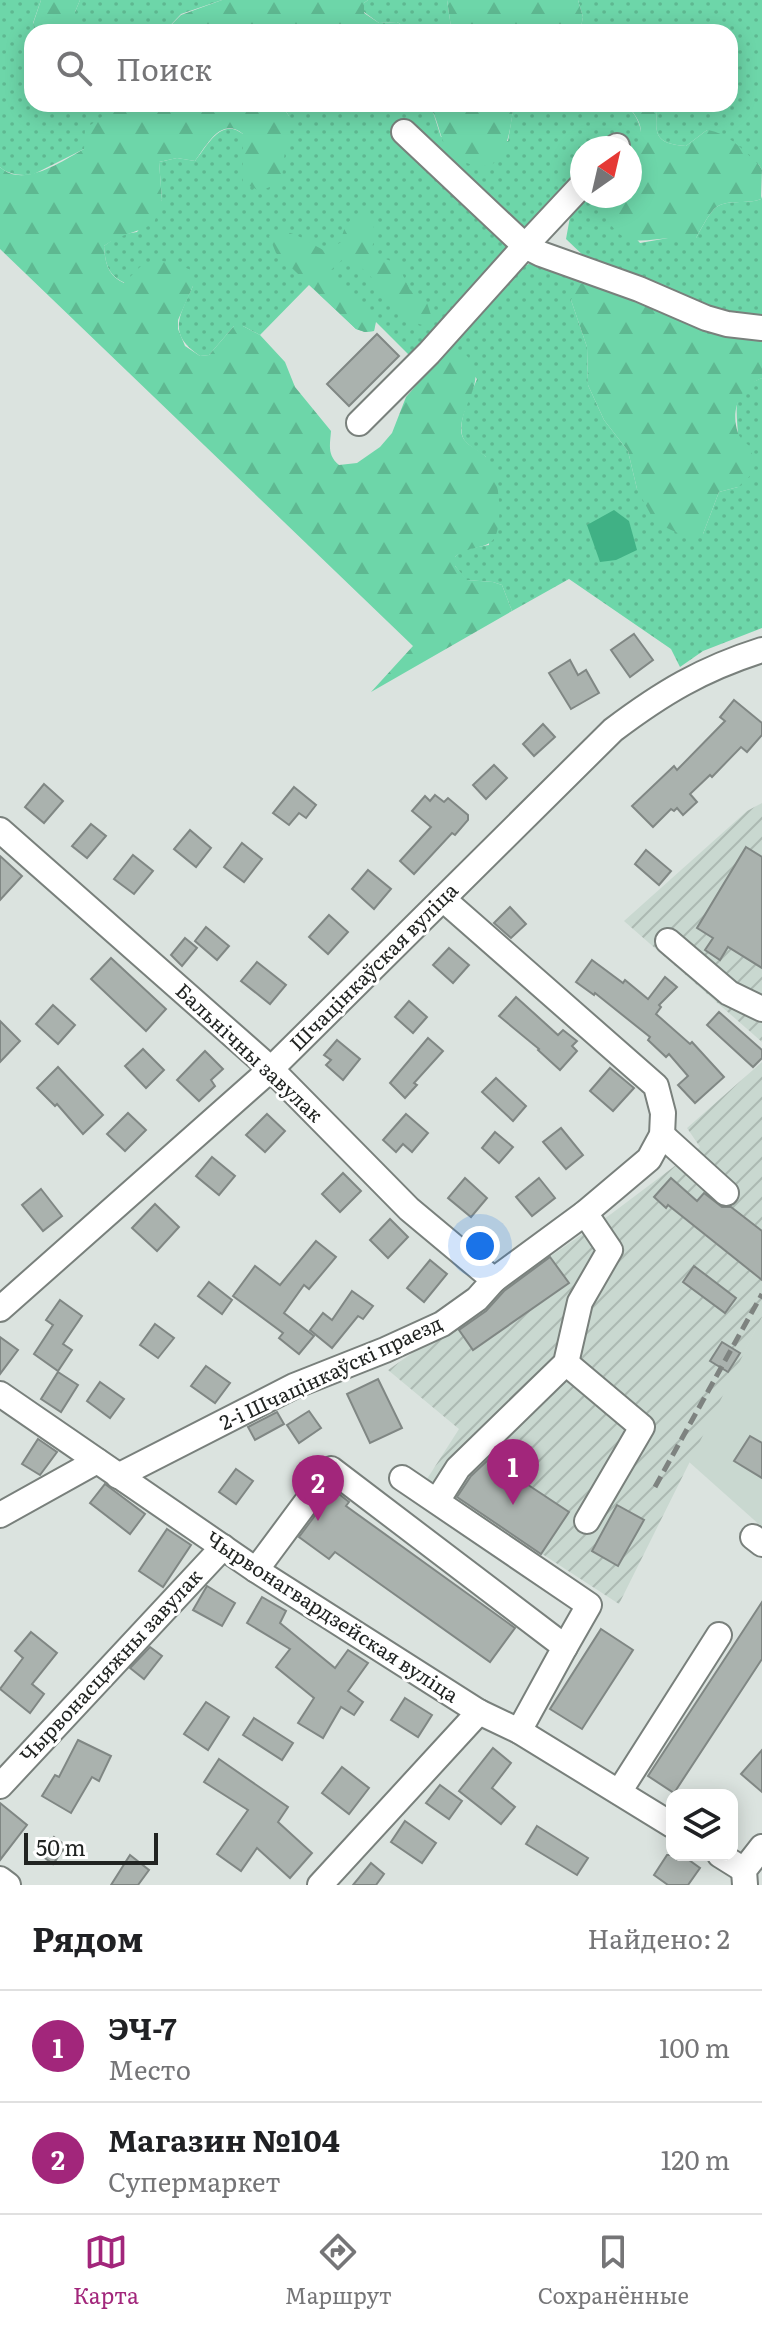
<!DOCTYPE html>
<html lang="ru">
<meta charset="utf-8">
<style>
body{margin:0;font-family:Literata,serif;background:#f6f6f6;color:#202124}
.controls{position:absolute;right:24px;bottom:24px;display:grid;overflow:hidden;border-radius:16px;box-shadow:0 4px 20px #0003}
.controls button{width:72px;height:72px;display:grid;place-items:center;padding:0;border:0;border-bottom:2px solid #e0e0e0;background:#fff;color:#202124;font:40px sans-serif}
.compass{position:absolute;left:570px;top:136px;width:72px;height:72px;border-radius:50%;background:#fff;box-shadow:0 4px 20px #0003;rotate:34deg}
.scale{position:absolute;left:24px;bottom:20px;width:134px;box-sizing:border-box;padding-left:8px;border:4px solid #212422;border-top:0;font-size:22px;line-height:28px;white-space:nowrap;color:#212422;-webkit-text-stroke:6px #fff;paint-order:stroke}
.you{position:absolute;left:480px;top:1246px;width:28px;height:28px;margin:-20px;border:6px solid #fff;border-radius:50%;background:#1a73e8;box-shadow:0 0 0 12px #1a73e833}
.badge{display:grid;place-items:center;width:52px;height:52px;border-radius:50%;background:#a2267b;color:#fff;font-size:26px;font-weight:700}
.pin{position:absolute;translate:-50% -66px;filter:drop-shadow(0 2px 4px #0008)}
.pin::after{content:'';position:absolute;top:42px;width:28px;height:24px;background:inherit;clip-path:polygon(0 0,100% 0,50% 100%)}
.list{margin:0;padding:0;list-style:none}
h2{display:flex;justify-content:space-between;align-items:center;height:104px;margin:0;padding:0 32px;font-size:34px}
h2 small{font-size:26px;font-weight:400;color:#757577}
.list li{display:grid;grid-template-columns:52px 1fr auto;gap:24px;align-items:center;box-sizing:border-box;height:112px;padding:0 32px;border-top:2px solid #e0e0e0}
.list b{display:block;font-size:30px;white-space:nowrap}
.list p{margin:0;font-size:26px;white-space:nowrap;color:#757577}
.list em{font-size:26px;font-style:normal;color:#757577}
.icon{flex:none;width:44px;height:44px;fill:none;stroke:currentColor;stroke-width:2;stroke-linecap:round;stroke-linejoin:round}
.map{position:relative;flex:none;width:762px;height:1885px;overflow:hidden}
.search{position:absolute;background:#fff;box-shadow:0 4px 20px #0003;left:24px;right:24px;top:24px;height:88px;display:flex;align-items:center;gap:20px;box-sizing:border-box;padding:0 28px;border-radius:24px;color:#757577;font-size:30px}
.sheet{height:328px;background:#fff}
nav{display:flex;justify-content:space-around;align-items:center;box-sizing:border-box;height:112px;border-top:2px solid #e0e0e0;background:#fff;font-size:22px;color:#757577}
nav a{display:grid;justify-items:center;gap:4px}
nav .on{color:#a2267b}
.map>svg:first-child{display:block}
.built{fill:#c9d8d0}
.industrial{fill:url(#industrial-furrows)}
.grass{fill:url(#grass-dots)}
.forest{fill:url(#forest-firs)}
.water{fill:#40b185}
.building{fill:#aab2ae;stroke:#808784;stroke-width:2}
.lines{fill:none;stroke-linecap:round;stroke-linejoin:round}
.minor-casing{stroke:#79807c;stroke-width:28}
.minor{stroke:#fff;stroke-width:24}
.rail{stroke:#7e8380;stroke-width:5;stroke-dasharray:12 6;stroke-linecap:butt}
.labels{text-anchor:middle;stroke-width:6;stroke-linejoin:round;paint-order:stroke}
.street-label{font-size:20px;fill:#212422;stroke:#fff}
</style>
<div class="map">
<svg width="762" height="1885" viewBox="0 0 762 1885">
<defs>
<pattern id="industrial-furrows" width="10" height="10" patternUnits="userSpaceOnUse" patternTransform="scale(2)"><rect width="10" height="10" fill="#c9d8d0"/><path d="M-1 1l2-2M0 10L10 0M9 11l2-2" fill="none" stroke="#acb9b2"/></pattern>
<pattern id="grass-dots" width="8" height="8" patternUnits="userSpaceOnUse" patternTransform="scale(2)"><rect width="8" height="8" fill="#6dd6a9"/><path d="M2 2h.1M6 6h.1" fill="none" stroke="#5eb891" stroke-width="1.8" stroke-linecap="round"/></pattern>
<pattern id="forest-firs" width="22" height="20" patternUnits="userSpaceOnUse" patternTransform="scale(2)"><rect width="22" height="20" fill="#6dd6a9"/><path d="M5 1l3.5 6h-7zM16 11l3.5 6h-7z" fill="#5eb891"/></pattern>
</defs>
<rect width="100%" height="100%" fill="#dbe3df"/>
<!-- built -->
<path class="built" d="M762,1317V1527L688,1461Z"/>
<!-- industrial -->
<g class="industrial">
<path d="M762,803V1042L624,921L747,811Z"/>
<path d="M762,1062V1317L619,1604L427,1479L459,1429L388,1370L611,1214L700,1147L687,1128Z"/>
</g>
<!-- grass -->
<g class="grass">
<path d="M0,0H41L33,23L35,32H32V104H124L111,110L84,149L34,174C23,176 8,175 0,167Z"/>
<path d="M80,0H222L181,14L164,32H75V12Z"/>
<path d="M368,0H447L451,27L448,32H414L397,22L379,23L364,12V3Z"/>
<path d="M578,0H762V170L759,165L707,130L686,146C654,144 654,133 658,104H730V32H580L583,17Z"/>
<path d="M281,104H427L432,109L441,137L508,141L514,104H626C645,125 646,140 630,165V148H582V196H610L605,204L640,243L668,238H696C701,229 707,217 714,209C725,198 747,205 761,199L762,196V320L715,314L588,260L566,239L570,217L557,206L410,356L376,322L374,331L365,332L356,329L309,285L260,335L243,326H234L209,355L200,356C167,334 179,317 193,286L125,283C108,276 105,263 104,246L119,235L137,232L162,200L159,162L177,158L195,161C208,145 221,117 243,134L289,116Z"/>
<path d="M540,259L607,284L571,300L587,347L588,385L604,420L628,451L637,489L703,534L719,492L738,487C738,470 739,453 738,436C737,409 730,390 762,378V628L703,651L680,667L671,649L569,579L512,611L502,585L493,582L466,580L455,566V557L461,550L489,545L486,457C480,452 470,447 465,441C454,427 471,394 477,379L449,348L522,267Z"/>
</g>
<!-- forest -->
<g class="forest">
<path d="M41,0H80L75,12V32H35L33,24Z"/>
<path d="M222,0H368L364,3V13L379,23L397,22L414,32H164L181,15Z"/>
<path d="M447,0H578L583,17L580,32H448L451,27Z"/>
<path d="M124,104H281L289,116L282,176L277,184L260,191L243,183V134C221,116 207,145 195,161L177,158L159,162L162,200L154,223C137,233 120,234 104,246C105,263 108,276 124,283L144,263L163,261L189,269L193,286L178,320V329L185,346L200,356L209,355L234,326H243L260,335L285,362L295,387L331,431C330,445 327,455 339,465L357,463L380,447L392,433L406,397L449,348C457,349 460,350 466,355C490,377 461,404 461,430C462,445 476,447 485,456C499,471 503,516 496,535C489,552 466,544 455,557V566L467,580L493,582L502,585L512,611L371,692L413,646L0,249V167C23,189 62,161 84,149L85,129L111,110Z"/>
<path d="M427,104H514C511,122 509,151 494,163C489,167 481,166 475,165C465,164 454,158 448,150C438,136 439,116 427,104Z"/>
<path d="M626,104H658C654,133 654,144 686,146L707,130C729,133 744,151 759,165L762,170L761,199C747,205 725,198 714,209C707,217 701,229 696,238C687,238 678,238 670,238C643,240 624,248 608,220C603,211 605,204 610,196H630C630,186 628,172 631,163C642,135 648,128 626,104Z"/>
<path d="M361,216L370,219L378,237L373,244L371,254L397,263L410,290L426,300L432,318L426,326C420,324 413,323 408,319C383,303 374,264 342,260L330,271L365,305L375,321L374,331L365,332L356,329L276,253L269,236C286,223 310,244 327,252L341,242C344,227 346,220 361,216Z"/>
<path d="M580,284H607L699,328L726,336L762,337V378C740,387 730,410 738,433C740,439 747,444 752,448L751,475L738,487L719,492L703,534L684,536L667,528L651,515L637,489L628,451L604,420L588,385L587,347L571,300Z"/>
</g>
<!-- water -->
<path class="water" d="M614,510L629,521L637,550L616,560L600,562L587,525Z"/>
<!-- building -->
<g class="building">
<path d="M377,334L399,356L349,406L327,384Z"/>
<path d="M634,634L653,660L630,677L611,650Z"/>
<path d="M570,660L578,675L586,670L599,693L571,709L549,673Z"/>
<path d="M734,700L762,723V735L747,752L741,747L712,777L710,775L690,794L697,802L683,815L677,808L674,811L671,809L653,827L632,806L674,766L677,770L725,721L720,717Z"/>
<path d="M543,724L555,737L534,756L523,744Z"/>
<path d="M494,765L507,778L486,799L473,785Z"/>
<path d="M44,784L63,801L44,823L25,807Z"/>
<path d="M294,787L316,805L306,818L299,813L289,825L273,813Z"/>
<path d="M435,795L444,802L448,798L468,815V820L455,835L452,833L414,874L400,861L431,827L412,811L425,796L430,801Z"/>
<path d="M91,824L106,836L87,858L72,846Z"/>
<path d="M190,830L211,848L196,867L174,849Z"/>
<path d="M242,843L262,859L244,882L224,867Z"/>
<path d="M746,847L762,857V968L728,947L720,960L705,950L713,938L697,928Z"/>
<path d="M646,850L671,871L659,885L635,864Z"/>
<path d="M133,855L153,871L134,894L114,879Z"/>
<path d="M0,856L22,876L0,900Z"/>
<path d="M368,870L391,889L374,909L352,889Z"/>
<path d="M510,907L526,924L511,938L494,923Z"/>
<path d="M329,915L348,932L328,954L309,937Z"/>
<path d="M206,927L229,946L217,960L195,941Z"/>
<path d="M185,938L197,948L182,966L171,955Z"/>
<path d="M449,948L469,965L453,983L433,965Z"/>
<path d="M111,958L166,1009L146,1031L91,979Z"/>
<path d="M592,960L623,983L625,980L648,999L665,977L677,987L659,1005L661,1007L656,1014L690,1044L692,1042L724,1077L695,1103L678,1085L688,1076L669,1054L666,1057L648,1040L650,1037L595,993L594,995L576,982Z"/>
<path d="M257,962L286,985L270,1004L241,981Z"/>
<path d="M516,997L558,1035L563,1030L577,1041L572,1046L577,1051L560,1070L538,1050L539,1049L499,1016Z"/>
<path d="M409,1001L427,1017L413,1033L395,1017Z"/>
<path d="M53,1005L75,1025L58,1044L36,1024Z"/>
<path d="M719,1012L762,1050V1058L753,1067L707,1025Z"/>
<path d="M0,1021L20,1041L0,1062Z"/>
<path d="M428,1038L443,1051L414,1083L417,1085L405,1098L390,1083Z"/>
<path d="M337,1040L360,1059L343,1080L326,1065L331,1060L324,1055Z"/>
<path d="M143,1049L164,1070L146,1088L125,1066Z"/>
<path d="M205,1051L223,1069L211,1080L215,1086L199,1101L177,1080Z"/>
<path d="M58,1067L103,1115L83,1134L57,1104L55,1106L37,1088Z"/>
<path d="M610,1068L634,1088L613,1111L590,1091Z"/>
<path d="M496,1078L526,1106L513,1121L482,1092Z"/>
<path d="M128,1113L146,1130L125,1151L107,1134Z"/>
<path d="M267,1114L285,1131L265,1152L246,1135Z"/>
<path d="M406,1114L428,1133L412,1152L403,1144L396,1152L383,1140Z"/>
<path d="M561,1128L583,1155L566,1169L543,1142Z"/>
<path d="M495,1132L513,1147L499,1163L482,1148Z"/>
<path d="M212,1157L235,1176L219,1195L196,1176Z"/>
<path d="M343,1173L361,1191L340,1212L322,1194Z"/>
<path d="M465,1178L487,1198L471,1217L448,1198Z"/>
<path d="M539,1178L555,1198L532,1216L516,1197Z"/>
<path d="M671,1178L697,1201L704,1193L722,1207H731L762,1231V1280L668,1205L666,1208L654,1197Z"/>
<path d="M41,1189L62,1216L43,1231L22,1205Z"/>
<path d="M155,1204L179,1227L157,1251L132,1228Z"/>
<path d="M390,1219L408,1237L388,1258L370,1240Z"/>
<path d="M316,1241L336,1257L309,1289L304,1285L284,1313L314,1336L299,1354L279,1338L283,1333L233,1296L255,1266L280,1285Z"/>
<path d="M550,1257L569,1283L473,1350L459,1330L486,1311L504,1291Z"/>
<path d="M430,1260L447,1274L424,1302L407,1288Z"/>
<path d="M694,1266L736,1298L725,1313L683,1282Z"/>
<path d="M209,1282L232,1300L222,1314L198,1296Z"/>
<path d="M352,1291L373,1306L363,1319L358,1316L332,1348L310,1330L323,1313L332,1320Z"/>
<path d="M60,1300L82,1316L63,1344L72,1350L58,1371L34,1354L53,1325L46,1320Z"/>
<path d="M155,1324L174,1338L158,1358L140,1345Z"/>
<path d="M0,1337L18,1350L0,1374Z"/>
<path d="M722,1342L740,1353L728,1372L710,1361Z"/>
<path d="M206,1366L230,1383L215,1403L191,1386Z"/>
<path d="M58,1372L78,1385L61,1412L41,1399Z"/>
<path d="M378,1379L402,1428L370,1443L347,1394Z"/>
<path d="M100,1382L124,1399L110,1418L87,1401Z"/>
<path d="M309,1411L321,1428L299,1443L287,1425Z"/>
<path d="M277,1412L284,1424L255,1440L248,1427Z"/>
<path d="M750,1436L762,1443V1478L734,1461Z"/>
<path d="M38,1439L57,1452L40,1475L22,1464Z"/>
<path d="M489,1459L569,1512L541,1554L457,1497L471,1476Z"/>
<path d="M236,1469L253,1481L236,1504L219,1492Z"/>
<path d="M105,1484L145,1514L130,1534L90,1503Z"/>
<path d="M334,1490L349,1502L346,1506L515,1628L490,1662L335,1552L329,1559L299,1537Z"/>
<path d="M617,1505L644,1520L618,1566L592,1551Z"/>
<path d="M167,1529L191,1545L163,1587L139,1571Z"/>
<path d="M207,1586L235,1603L222,1626L193,1610Z"/>
<path d="M262,1597L286,1611L280,1623L335,1668L348,1650L368,1663L348,1691L363,1702L354,1715L341,1707L323,1738L298,1723L314,1698L276,1667L290,1649L247,1623Z"/>
<path d="M762,1602V1659L674,1793L648,1776Z"/>
<path d="M601,1629L633,1650L582,1729L550,1709Z"/>
<path d="M31,1632L57,1653L32,1684L44,1694L30,1713L0,1689L23,1658L15,1651Z"/>
<path d="M150,1647L162,1656L144,1679L130,1668Z"/>
<path d="M405,1698L432,1715L418,1737L391,1720Z"/>
<path d="M206,1702L229,1717L208,1750L184,1734Z"/>
<path d="M254,1718L293,1743L282,1760L243,1735Z"/>
<path d="M78,1740L111,1756L99,1781L92,1777L71,1813L42,1796L55,1775L59,1777Z"/>
<path d="M493,1748L511,1763L492,1788L515,1807L501,1824L459,1791Z"/>
<path d="M762,1750V1792L741,1774Z"/>
<path d="M219,1759L288,1807L278,1822L312,1853L290,1878L257,1848L241,1871L217,1854L248,1810L204,1782Z"/>
<path d="M342,1767L369,1788L349,1814L322,1793Z"/>
<path d="M440,1785L462,1801L449,1819L426,1803Z"/>
<path d="M0,1803L27,1825L0,1860Z"/>
<path d="M405,1821L436,1843L422,1863L391,1842Z"/>
<path d="M537,1826L588,1858L577,1875L526,1844Z"/>
<path d="M54,1837L66,1846L53,1864L41,1855Z"/>
<path d="M130,1855L149,1870L138,1885H111Z"/>
<path d="M667,1855H682L700,1868L688,1885H668L654,1875Z"/>
<path d="M371,1863L384,1874L376,1885H353Z"/>
</g>
<g class="lines">
<defs>
<g id="minor">
<path d="M404,132L525,246L582,185"/>
<path d="M616,148L617,146"/>
<path d="M359,423L429,353L525,246L541,254L639,289L706,318L727,324L762,328"/>
<path d="M0,830L271,1069L409,1209L494,1280"/>
<path d="M668,941L729,993L762,1009"/>
<path d="M662,1135L726,1193"/>
<path d="M0,1309L271,1069L613,730C662,693 702,669 762,650"/>
<path d="M566,1363L642,1427L587,1521"/>
<path d="M0,1394L256,1570L479,1712L519,1731L672,1825"/>
<path d="M118,1476L294,1386L385,1350L442,1324L477,1299L494,1280L585,1213L649,1159L662,1135L663,1113L656,1086L443,899"/>
<path d="M402,1478L589,1605L565,1647"/>
<path d="M437,1501L458,1468L566,1363L580,1302L610,1250L585,1213"/>
<path d="M0,1515L97,1461"/>
<path d="M753,1537L762,1544"/>
<path d="M256,1570L331,1469L565,1647L519,1731"/>
<path d="M0,1786L223,1547"/>
<path d="M619,1792L719,1635"/>
<path d="M720,1855L744,1870"/>
<path d="M0,1879L8,1885"/>
<path d="M320,1885L479,1712"/>
<path d="M745,1885L744,1870L762,1847"/>
</g>
</defs>
<!-- minor casing -->
<use href="#minor" class="minor-casing"/>
<!-- minor -->
<use href="#minor" class="minor"/>
<!-- rail -->
<path class="rail" d="M655,1487L762,1294"/>
</g>
<g class="labels">
<!-- street labels -->
<g class="street-label">
<text transform="translate(374 967) rotate(-45)" y="7">Шчацінкаўская вуліца</text>
<text transform="translate(249 1053) rotate(43)" y="7">Бальнічны завулак</text>
<text transform="translate(331 1373) rotate(-25)" y="7">2-і Шчацінкаўскі праезд</text>
<text transform="translate(332 1617) rotate(33)" y="7">Чырвонагвардзейская вуліца</text>
<text transform="translate(111 1666) rotate(-47)" y="7">Чырвонасцяжны завулак</text>
</g>
</g>
</svg>
<div class="controls">
<button><svg class="icon" aria-label="layers" viewBox="0 0 24 24"><path d="M12 4l9 5-9 5-9-5zM3 14l9 5 9-5"/></svg></button>
</div>
<svg class="compass" viewBox="-18 -18 36 36"><path d="M0-13l5 13h-10z" fill="#e53935"/><path d="M0 13l5-13h-10z" fill="#757577"/></svg>
<div class="scale">50 m</div>
<div class="you"></div>
<div class="pin badge" style="left:513px;top:1505px">1</div>
<div class="pin badge" style="left:318px;top:1521px">2</div>
<div class="search"><svg class="icon" aria-label="search" viewBox="0 0 24 24"><circle cx="10" cy="10" r="6"/><path d="M15 15l6 6"/></svg>Поиск</div>
</div>
<section class="sheet">
<h2>Рядом<small>Найдено: 2</small></h2>
<ul class="list">
<li><span class="badge">1</span><div><b>ЭЧ-7</b><p>Место</p></div><em>100 m</em></li>
<li><span class="badge">2</span><div><b>Магазин №104</b><p>Супермаркет</p></div><em>120 m</em></li>
</ul>
</section>
<nav>
<a class="on"><svg class="icon" aria-label="map" viewBox="0 0 24 24"><path d="M3 6l6-2 6 2 6-2v14l-6 2-6-2-6 2zM9 4v14M15 6v14"/></svg>Карта</a>
<a><svg class="icon" aria-label="directions" viewBox="0 0 24 24"><path d="M12 3l9 9-9 9-9-9zM9 14v-3h6M13 9l2 2-2 2"/></svg>Маршрут</a>
<a><svg class="icon" aria-label="saved" viewBox="0 0 24 24"><path d="M7 4h10v16l-5-4-5 4z"/></svg>Сохранённые</a>
</nav>
